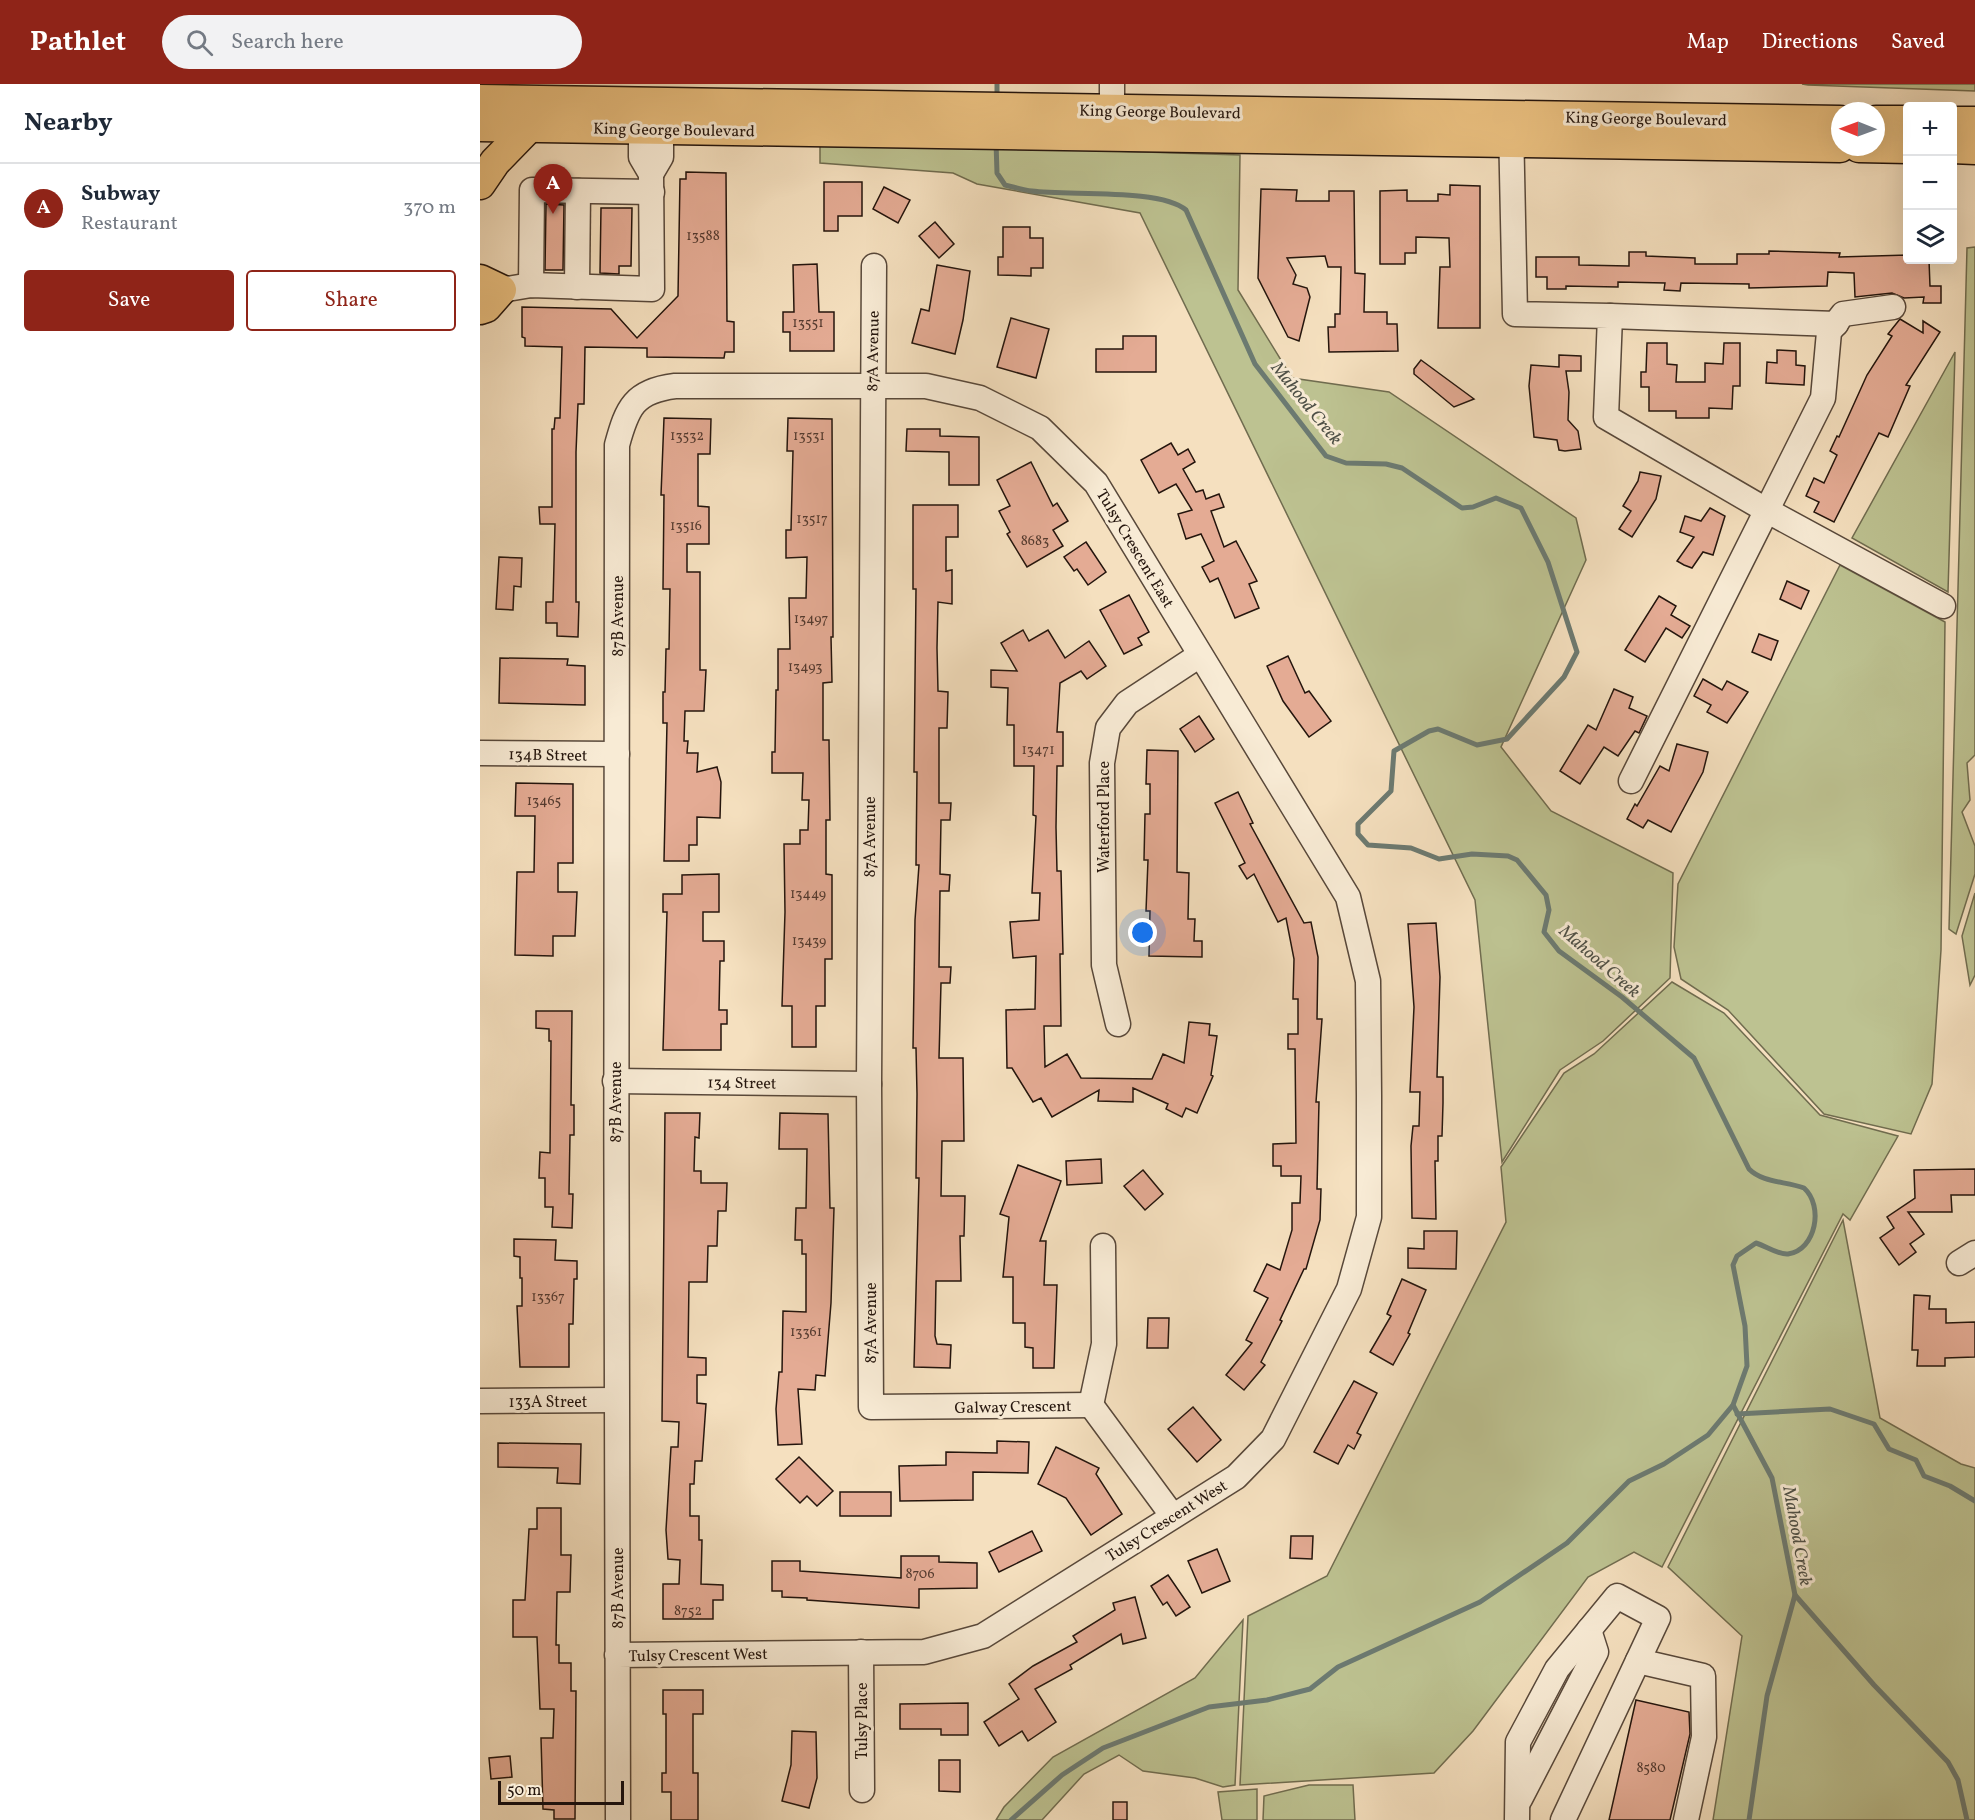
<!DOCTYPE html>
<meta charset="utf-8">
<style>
body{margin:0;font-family:Vollkorn,serif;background:#f2f2f3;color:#1f2937}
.controls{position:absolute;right:18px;top:18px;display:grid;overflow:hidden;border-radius:6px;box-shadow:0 6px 24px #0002}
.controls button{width:54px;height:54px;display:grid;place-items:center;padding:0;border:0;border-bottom:2px solid #e0e1e3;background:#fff;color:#1f2937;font:30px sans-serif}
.compass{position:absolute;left:1351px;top:18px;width:54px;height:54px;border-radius:50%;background:#fff;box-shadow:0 6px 24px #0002;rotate:271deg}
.scale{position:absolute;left:18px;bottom:15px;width:126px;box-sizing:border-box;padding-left:6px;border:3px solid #24150d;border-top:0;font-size:16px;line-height:21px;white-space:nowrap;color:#24150d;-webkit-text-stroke:4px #f8ebd5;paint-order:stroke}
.you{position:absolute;left:663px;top:849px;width:21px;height:21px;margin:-15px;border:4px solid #fff;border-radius:50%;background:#1a73e8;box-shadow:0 0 0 9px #1a73e833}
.badge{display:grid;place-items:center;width:39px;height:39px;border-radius:50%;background:#8f2418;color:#fff;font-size:20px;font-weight:700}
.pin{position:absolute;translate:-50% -50px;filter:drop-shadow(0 2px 3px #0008)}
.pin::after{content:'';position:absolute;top:32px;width:21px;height:18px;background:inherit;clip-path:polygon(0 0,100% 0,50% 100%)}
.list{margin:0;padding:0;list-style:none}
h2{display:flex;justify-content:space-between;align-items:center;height:78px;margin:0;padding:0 24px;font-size:26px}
h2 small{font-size:20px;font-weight:400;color:#747a83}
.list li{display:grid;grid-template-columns:39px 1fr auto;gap:18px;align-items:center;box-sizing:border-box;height:90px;padding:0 24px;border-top:2px solid #e0e1e3}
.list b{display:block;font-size:22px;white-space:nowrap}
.list p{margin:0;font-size:20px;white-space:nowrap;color:#747a83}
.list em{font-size:20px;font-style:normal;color:#747a83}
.actions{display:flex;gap:12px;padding:18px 24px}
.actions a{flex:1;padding:14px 0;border:2px solid #8f2418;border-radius:6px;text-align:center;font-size:21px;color:#8f2418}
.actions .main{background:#8f2418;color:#fff}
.icon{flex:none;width:33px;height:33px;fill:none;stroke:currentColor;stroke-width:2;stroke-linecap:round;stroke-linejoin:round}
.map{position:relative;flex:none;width:1495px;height:1736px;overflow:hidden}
header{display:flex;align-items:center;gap:36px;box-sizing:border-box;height:84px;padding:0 30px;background:#8f2418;color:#fff}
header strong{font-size:28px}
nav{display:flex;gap:33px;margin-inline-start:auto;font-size:21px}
.search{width:420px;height:54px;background:#f2f2f3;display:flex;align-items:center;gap:15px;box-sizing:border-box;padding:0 21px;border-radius:33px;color:#747a83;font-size:22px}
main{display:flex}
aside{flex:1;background:#fff}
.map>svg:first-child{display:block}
.green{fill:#bdc291;stroke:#706c4f;stroke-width:1.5}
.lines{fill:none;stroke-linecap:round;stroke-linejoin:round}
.stream{stroke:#6c7a71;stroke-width:5}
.building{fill:#e4ab94;stroke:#24150d;stroke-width:1.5}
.minor-casing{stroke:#58483a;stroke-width:27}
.major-casing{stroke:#24150d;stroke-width:33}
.minor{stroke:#f8ebd5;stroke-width:24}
.major{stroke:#eac080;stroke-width:30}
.labels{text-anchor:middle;stroke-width:6;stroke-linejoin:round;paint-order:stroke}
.number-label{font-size:14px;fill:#543a2f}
.street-label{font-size:16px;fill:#24150d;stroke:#f8ebd5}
.water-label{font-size:18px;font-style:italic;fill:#4e5047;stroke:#f8ebd5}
</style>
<header>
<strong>Pathlet</strong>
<div class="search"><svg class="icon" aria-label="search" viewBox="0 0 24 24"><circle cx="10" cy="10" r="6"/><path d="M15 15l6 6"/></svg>Search here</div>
<nav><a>Map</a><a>Directions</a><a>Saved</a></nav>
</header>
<main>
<aside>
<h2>Nearby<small></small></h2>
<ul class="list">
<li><span class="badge">A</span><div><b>Subway</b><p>Restaurant</p></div><em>370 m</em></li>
</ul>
<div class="actions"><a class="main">Save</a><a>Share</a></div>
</aside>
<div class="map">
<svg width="1495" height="1736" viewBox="0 0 1495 1736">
<rect width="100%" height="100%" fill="#f5e0bf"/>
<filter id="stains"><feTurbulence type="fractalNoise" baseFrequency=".00333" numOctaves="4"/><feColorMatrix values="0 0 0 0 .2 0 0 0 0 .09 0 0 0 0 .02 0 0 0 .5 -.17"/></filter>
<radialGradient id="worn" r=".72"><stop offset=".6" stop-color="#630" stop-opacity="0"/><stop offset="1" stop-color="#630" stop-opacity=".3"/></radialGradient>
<!-- green -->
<g class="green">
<path d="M1322,0H1495V7L1328,1Z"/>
<path d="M340,58L760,71L758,206L812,294L909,308L1096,434L1106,476L1021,663L1071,727L1193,789L1190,894L1123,957L1080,986L1022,1078L995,816L660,129L497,100L473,89L340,79Z"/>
<path d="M1495,163V671L1487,679L1490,716L1482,728L1495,762V790L1476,850L1469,845L1487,164Z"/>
<path d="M1475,268L1468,508L1372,454Z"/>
<path d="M1360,481L1465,538L1461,866L1452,1000L1431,1050L1344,1030L1248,926L1201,895L1194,863L1198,800Z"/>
<path d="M1495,809V891L1490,901L1482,852Z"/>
<path d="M1192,898L1244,929L1340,1031L1418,1052L1370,1136L1363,1130L1182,1483L1154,1468L1108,1493L993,1647L954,1689L760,1701L768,1532L847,1492L1026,1138L1021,1083L1084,989L1114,970Z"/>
<path d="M1363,1136L1400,1334L1481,1380L1495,1384V1736H1233L1262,1552L1188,1483Z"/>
<path d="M763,1536L755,1701L743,1703L715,1694L663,1687L639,1671L604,1690L562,1736H516L524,1723L573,1673L715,1594Z"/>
<path d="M829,1701H873L875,1736H783L784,1712Z"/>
<path d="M777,1705V1736H742L738,1708Z"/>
</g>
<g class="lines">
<!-- stream -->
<g class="stream">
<path d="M517,16V0"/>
<path d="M516,58L517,89L525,101C534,103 543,106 552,107C587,112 681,104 706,126L775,280L846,372L866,379L906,380L922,384L982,424L993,423L1016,414L1041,424L1068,478L1097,568L1084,593L1027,655L997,661L958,645L949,647L914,667L911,707L878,740V750L888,761L931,764L959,775L992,770L1028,772L1037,776L1066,811L1069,826L1064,848L1079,867L1142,913L1214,974L1269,1085C1283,1099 1305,1097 1324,1104C1344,1122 1336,1166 1308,1170C1298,1171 1286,1162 1276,1159L1257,1172L1253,1181L1265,1242L1267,1282L1253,1321L1292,1394L1315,1511L1287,1612L1269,1736"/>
<path d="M1257,1330L1350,1325L1394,1340L1409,1365L1436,1376L1444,1392L1470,1402L1495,1417"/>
<path d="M1315,1511L1394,1601L1468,1678L1478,1696L1487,1736"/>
<path d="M531,1736L582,1691L623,1664L729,1623L787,1616L830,1605L858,1583L1000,1518L1087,1459L1149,1397L1184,1380L1228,1351L1253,1321"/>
</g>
</g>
<!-- building -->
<g class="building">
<path d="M206,88L246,89L247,237L254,238V268H245L244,274L167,273V264L105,263L104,320H98L96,368V518H99L98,553L77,552V539H66V518H73L75,440H60L59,423H72V345H74L75,334H80L82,263L45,262V254L42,253V223L131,225L157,254L198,212L200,95H206Z"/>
<path d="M344,98H382V132H358V147H344Z"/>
<path d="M970,101L1000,102V244H958L960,183H970L969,154L936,153V169H925V180H900V107L927,106V117H958V110L970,111Z"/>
<path d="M404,103L430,116L418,139L393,125Z"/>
<path d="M781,105L817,106L816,117H849V107H874L875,189L885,190L884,228H907V240H917L918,267L849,268L848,243H855V230H860L861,183H848L845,172L807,174L816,191L813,200L827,204L830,213L819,257L808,253L778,194Z"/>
<path d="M66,120L84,121L83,186H65Z"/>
<path d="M121,124H152L151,182H139V190L120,189Z"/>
<path d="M455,138L474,160L459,174L439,152Z"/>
<path d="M523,143H550V154H563V184H551V192L518,191V173H523Z"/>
<path d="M1289,167L1360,169L1359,173L1428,171V176H1449L1450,202H1461V219H1443L1444,213L1424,214L1412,209L1375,213L1374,189L1348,188L1347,202L1269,204V200L1201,199L1200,207L1184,206L1185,199L1138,198V203L1086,202V205H1067V193H1056V173H1099V181L1149,182V168H1166V172L1215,174V180H1257V170H1289Z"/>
<path d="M337,180L339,228H354V267H310V248H303V228H314L313,181Z"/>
<path d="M457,181L490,187L483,236L475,270L432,259L441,225L449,227Z"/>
<path d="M531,234L569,245L556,294L517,283Z"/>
<path d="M1420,235L1443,249V237L1460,248L1426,301L1430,302L1408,353L1399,349L1354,438L1334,428L1339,418L1326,412L1334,394L1344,399L1357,371L1350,367L1357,352L1359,353L1387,291L1412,252L1408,250Z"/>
<path d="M643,252H676V288H616V265H643Z"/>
<path d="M1167,259H1187V280L1197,281L1196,298H1225V279L1243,280L1244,259H1260V302H1253L1252,325L1229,324V334H1196V327H1169V303H1161V288H1166Z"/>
<path d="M1297,266L1316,267V281L1325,282L1324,301L1286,299L1287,278L1297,279Z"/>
<path d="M1079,271L1101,272V287H1086L1089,308L1088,336L1098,347L1101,365L1085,367L1079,366L1077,356L1054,353L1049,302L1051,281L1079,283Z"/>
<path d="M941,276L994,315L974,323L934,290V285Z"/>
<path d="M184,334L231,335L230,370H218V422L229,423V460H207V488H220V586H226L224,627H205L204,657H208L207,669H218L217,688L237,683L241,698L240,734L217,733V761H209V777H184L187,639H183V608H185L186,565H189L190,505H183L184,411H181Z"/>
<path d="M308,334L352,335L353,553H351L352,598L343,599V656H349L350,736H346V790L352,791V875H345V922H336V963H312V922H302L305,828L304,760H320V746H328L329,716H322L323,689H292V668H295L296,606H298V565H310L309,514H326L327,473L306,474V446H311L313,367H307Z"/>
<path d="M427,345H460V352L499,353V401H469V368L426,367Z"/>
<path d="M691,359L698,371L708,365L715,378L703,385L716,408L723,406L726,415L739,410L744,423L731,427L744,463L756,457L777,497L769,500L779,524L755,534L738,494L730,498L722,483L734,477L721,450L706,455L698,430L712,426L696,400L679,409L661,376Z"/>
<path d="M551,378L573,422L577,419L588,437L573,446L583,462L547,483L527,450L530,448L519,427L530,422L517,396Z"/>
<path d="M1160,388L1181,392L1176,415L1152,453L1139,445L1151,427L1143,422L1158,397Z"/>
<path d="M433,421H478V453H466V487L472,486V520L458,518L457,564L458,607L468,608L467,644H459V719H471L470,736H461L460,790L470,791L469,807H460L459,883H471L470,899H461L459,974H483L484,1057H462L461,1112H485L484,1152H480L481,1197H456L455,1252L457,1260L471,1261L470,1284L434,1283L439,1094H436L437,1010L436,964H433L435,836L439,781H436L437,688H434L436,505H433Z"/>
<path d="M1230,424L1245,432L1233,471L1223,468L1212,484L1204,481L1197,477L1214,453L1200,448L1205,432L1221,437Z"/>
<path d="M606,458L626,488L608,501L597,485L594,487L584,473Z"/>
<path d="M19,473L42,474L41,503L34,502L33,526L16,525Z"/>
<path d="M1307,497L1329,507L1321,525L1300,515Z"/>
<path d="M649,511L669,548L658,554L662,561L644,570L620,526Z"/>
<path d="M1179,512L1196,522L1191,531L1210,542L1202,554L1186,544L1165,578L1145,566Z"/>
<path d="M543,546L549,557L568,546L585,574L609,557L626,582L607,595L601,587L580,599L577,648H583V682H577L576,743L577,787H581L583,870H580L581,942H564L565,983L587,970L601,994L672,995L683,970L704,979L709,938L730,940L729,951L737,952L731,991L733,992L717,1029L706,1024L702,1033L686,1025L688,1020L653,1004V1018L618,1017L619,1006L572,1033L561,1014L553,1018L532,984H527L526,926L555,925L556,872L533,874L530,838L559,836L560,809H552L556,732L553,731L554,682H534V641H527L528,604L511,603V586L537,587L521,559Z"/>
<path d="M1279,550L1298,557L1291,576L1272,568Z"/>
<path d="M808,572L825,609L829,607L851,637L829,653L803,617L787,582Z"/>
<path d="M20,574L88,575L87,581L105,582V621L19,619Z"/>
<path d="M1223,595L1242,606L1247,597L1268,608L1247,639L1227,628L1231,621L1214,612Z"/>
<path d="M1134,605L1153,613L1149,624L1167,632L1159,649L1155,647L1138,672L1124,663L1100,700L1080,687L1108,641L1116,646Z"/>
<path d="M719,632L734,655L715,668L700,645Z"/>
<path d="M1197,660L1228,668L1223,688L1191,748L1168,736L1163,744L1147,735L1155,720L1157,722L1180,682L1189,687Z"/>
<path d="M667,666L698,667L697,788L709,789L708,835H715L714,857H722V873L669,872L670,827H666L668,776H664L665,730H670V700H666Z"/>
<path d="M36,699L93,700V779H78V808H97L95,852H73V872L35,871L37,788H54L55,732H35Z"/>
<path d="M758,708L773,739L770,740L824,839L831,838L838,873L837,935H842L836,1018H839L837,1105H841L840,1136L826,1185H824L800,1236L802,1237L781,1278L785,1281L764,1306L746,1291L772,1259L766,1256L788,1214L774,1207L787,1180L800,1186L812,1146V1119H820L821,1092H801V1082H793V1060L816,1059L815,965H808V950H818V915H813L814,875L806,834L798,838L774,790L767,795L759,782L765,779L735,719Z"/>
<path d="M239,790V828H223V857H244V877H240L239,926H247V940H241V966H183L187,828H183V810H202V791Z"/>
<path d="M956,839L960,893L957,993H963V1019L962,1052H958V1077H955L956,1135L932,1134L931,1062L933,1042H939L940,1008H930L934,923L928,840Z"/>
<path d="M56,927H92L91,1021H94V1051H90L89,1110H93L92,1144L72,1143L73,1123H65V1094H59L60,1068L70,1069L71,957H69V945L56,944Z"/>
<path d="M185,1029H220L219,1054L215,1053L214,1087H221V1099H247L246,1127H238L237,1162H228L227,1198H209L208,1273L226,1274V1291H217V1319L226,1320L222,1377H215L214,1400H210V1432H219V1456H222L221,1500L243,1501V1516H233V1535H183V1500H199L200,1476L188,1475L186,1446L191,1363H198L199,1338L182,1337Z"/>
<path d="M300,1029L348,1030L350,1124H354L351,1219L345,1292L336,1291L335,1306L318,1305L322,1360L298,1361L296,1325L299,1288H302L303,1227L326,1228V1170H322V1156H315L316,1124H326L327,1065H299Z"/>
<path d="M621,1075L622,1099L587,1101L586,1077Z"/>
<path d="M538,1081L581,1097L560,1157H566L564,1201H577L574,1284H553V1264L545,1263V1239H533V1193H523L529,1133L520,1130Z"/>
<path d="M1495,1085V1111H1471L1472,1128H1428L1444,1150L1430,1160L1436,1168L1419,1181L1400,1154L1414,1144L1407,1133L1435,1114L1434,1086Z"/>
<path d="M663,1086L683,1110L665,1126L644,1102Z"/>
<path d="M944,1147H977L976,1185L928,1184V1164L944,1165Z"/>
<path d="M34,1155L76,1156L75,1176L97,1177V1195H94L93,1240H89V1283H40L37,1222H42V1194H40V1173L34,1172Z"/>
<path d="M922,1195L946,1206L928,1249L930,1250L913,1281L890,1268L911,1232L907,1230Z"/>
<path d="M1434,1211L1450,1212L1449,1225H1466V1239L1495,1238V1273L1465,1274V1282H1437L1438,1266H1432Z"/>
<path d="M668,1234H689L688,1264H667Z"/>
<path d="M874,1297L897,1309L877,1349L881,1351L874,1365L868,1361L858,1380L834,1368Z"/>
<path d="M713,1323L741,1356L717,1378L688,1345Z"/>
<path d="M517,1357L549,1358L548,1389L493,1388V1416L420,1417L419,1382L466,1381V1368L517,1369Z"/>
<path d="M18,1359L101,1360L100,1400L77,1399L78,1384L18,1383Z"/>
<path d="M576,1363L619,1384L616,1390L642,1430L611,1451L586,1414L558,1400Z"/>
<path d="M319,1373L353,1407L337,1422L327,1412L320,1419L296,1395Z"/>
<rect x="360" y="1408" width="51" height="24"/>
<path d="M57,1424H81V1471H91L90,1508H77L76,1561H79V1579H91V1607H96L95,1735H74V1726L63,1725L61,1654H73L74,1625H60L57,1553H33V1516H45L49,1445H57Z"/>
<path d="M552,1447L562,1467L519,1488L509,1468Z"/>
<path d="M811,1452H833L832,1475L810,1474Z"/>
<path d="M737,1465L750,1497L722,1509L708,1477Z"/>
<path d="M421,1472H459V1478L497,1479V1504L439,1505V1524L327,1516V1514L302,1513V1507H292V1477H320V1487L421,1494Z"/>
<path d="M688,1491L710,1523L696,1532L687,1518L683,1521L671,1502Z"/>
<path d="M655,1513L666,1554L643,1560L641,1550L590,1581L592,1585L555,1605L576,1638L548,1657L542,1647L519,1662L504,1638L539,1615L529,1600L553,1582L597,1558L593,1552L635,1526L633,1519Z"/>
<path d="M183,1606H223V1630H213V1689H218V1736H191V1708H182V1689H186V1630H183Z"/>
<path d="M1156,1616L1209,1628L1210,1650L1190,1736H1129Z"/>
<path d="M488,1619V1651H461V1645H420V1620Z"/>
<path d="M312,1647L336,1648L337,1694L329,1724L302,1717L311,1681Z"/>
<path d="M30,1672L32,1693L11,1695L9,1674Z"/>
<path d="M459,1676H480V1708L459,1707Z"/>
<rect x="633" y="1718" width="14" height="18"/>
</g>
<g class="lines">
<defs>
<g id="minor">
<path d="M632,27V0"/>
<path d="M1031,41L1035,230L1130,232L1126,333L1286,426L1463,522"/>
<path d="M171,90L181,73V45"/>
<path d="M394,182L389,1000L391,1323L611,1321"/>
<path d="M51,201L52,106L172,108"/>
<path d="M97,203L98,107"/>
<path d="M21,206L51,201L172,205L171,90L161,73V45"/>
<path d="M1130,232L1356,240"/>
<path d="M0,669L137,670"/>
<path d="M1151,697L1343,314L1349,248L1363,230L1413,223"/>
<path d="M638,940L624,881L622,679L628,644L647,619L720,571"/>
<path d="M135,997L389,1000"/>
<path d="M1479,1179L1495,1169"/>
<path d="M0,1317L136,1316"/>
<path d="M611,1321L624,1260L623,1162"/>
<path d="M611,1321L692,1431"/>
<path d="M381,1568L382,1706"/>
<path d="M137,1571L444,1568L503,1552L756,1393L793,1355L869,1205L889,1133V1011L888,897L868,813L616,399L560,344L500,314L446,302H195C154,307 147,324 137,361C136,819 136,1278 138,1736"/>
<path d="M1158,1577L1223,1592L1224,1653L1206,1736"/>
<path d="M1040,1715L1116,1568L1109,1546"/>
<path d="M1037,1736L1038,1658L1077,1585L1137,1512L1178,1534L1083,1736"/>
</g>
<g id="major">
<path d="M0,16L1360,37"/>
<path d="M1396,37H1428"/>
<path d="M1472,38H1495"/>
<path d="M0,42L1360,63"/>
<path d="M1379,63L1428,64"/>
<path d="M1472,64L1495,65"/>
<path d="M0,100L15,78L49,43"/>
<path d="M0,196L21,206L6,223L0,225"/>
</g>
</defs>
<!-- minor casing -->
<use href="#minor" class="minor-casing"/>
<!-- major casing -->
<use href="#major" class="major-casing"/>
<!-- minor -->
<use href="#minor" class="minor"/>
<!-- major -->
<use href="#major" class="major"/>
</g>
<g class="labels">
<!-- number labels -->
<g class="number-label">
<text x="223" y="156">13588</text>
<text x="328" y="243">13551</text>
<text x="207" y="356">13532</text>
<text x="329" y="356">13531</text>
<text x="332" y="439">13517</text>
<text x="206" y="446">13516</text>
<text x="555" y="461">8683</text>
<text x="331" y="539">13497</text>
<text x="325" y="587">13493</text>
<text x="558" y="670">13471</text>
<text x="64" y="721">13465</text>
<text x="328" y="814">13449</text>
<text x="329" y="861">13439</text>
<text x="68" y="1217">13367</text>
<text x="326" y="1252">13361</text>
<text x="440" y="1494">8706</text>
<text x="208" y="1531">8752</text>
<text x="1171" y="1688">8580</text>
</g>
<!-- street labels -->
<g class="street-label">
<text transform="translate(680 27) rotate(1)" y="6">King George Boulevard</text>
<text transform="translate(1166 34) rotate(1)" y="6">King George Boulevard</text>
<text transform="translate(194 45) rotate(1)" y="6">King George Boulevard</text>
<text transform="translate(392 267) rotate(-89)" y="6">87A Avenue</text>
<text transform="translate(656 464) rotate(59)" y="6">Tulsy Crescent East</text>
<text transform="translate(137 532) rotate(-90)" y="6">87B Avenue</text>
<text transform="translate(68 670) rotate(1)" y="6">134B Street</text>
<text transform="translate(623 733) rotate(-90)" y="6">Waterford Place</text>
<text transform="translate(389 753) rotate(-90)" y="6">87A Avenue</text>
<text transform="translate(262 998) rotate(1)" y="6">134 Street</text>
<text transform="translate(135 1018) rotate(-90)" y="6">87B Avenue</text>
<text transform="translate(390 1239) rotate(-90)" y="6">87A Avenue</text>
<text x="68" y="1323">133A Street</text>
<text transform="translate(533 1322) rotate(-1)" y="6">Galway Crescent</text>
<text transform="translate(686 1436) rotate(-32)" y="6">Tulsy Crescent West</text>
<text transform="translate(137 1504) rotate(-90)" y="6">87B Avenue</text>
<text transform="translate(218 1570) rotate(-1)" y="6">Tulsy Crescent West</text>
<text transform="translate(381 1637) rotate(-90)" y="6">Tulsy Place</text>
</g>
<!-- water labels -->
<g class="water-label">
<text transform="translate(827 319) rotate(51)" y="6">Mahood Creek</text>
<text transform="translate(1120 877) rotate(41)" y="6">Mahood Creek</text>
<text transform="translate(1318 1452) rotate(80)" y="6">Mahood Creek</text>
</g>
</g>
<rect width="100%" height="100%" filter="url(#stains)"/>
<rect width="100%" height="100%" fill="url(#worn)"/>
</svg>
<div class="controls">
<button>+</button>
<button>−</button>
<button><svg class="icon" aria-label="layers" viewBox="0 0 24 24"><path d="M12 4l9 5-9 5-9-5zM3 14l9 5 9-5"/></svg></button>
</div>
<svg class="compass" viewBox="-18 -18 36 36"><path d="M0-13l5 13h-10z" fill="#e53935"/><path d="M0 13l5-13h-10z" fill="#747a83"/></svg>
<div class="scale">50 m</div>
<div class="you"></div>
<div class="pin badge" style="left:73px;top:130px">A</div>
</div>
</main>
